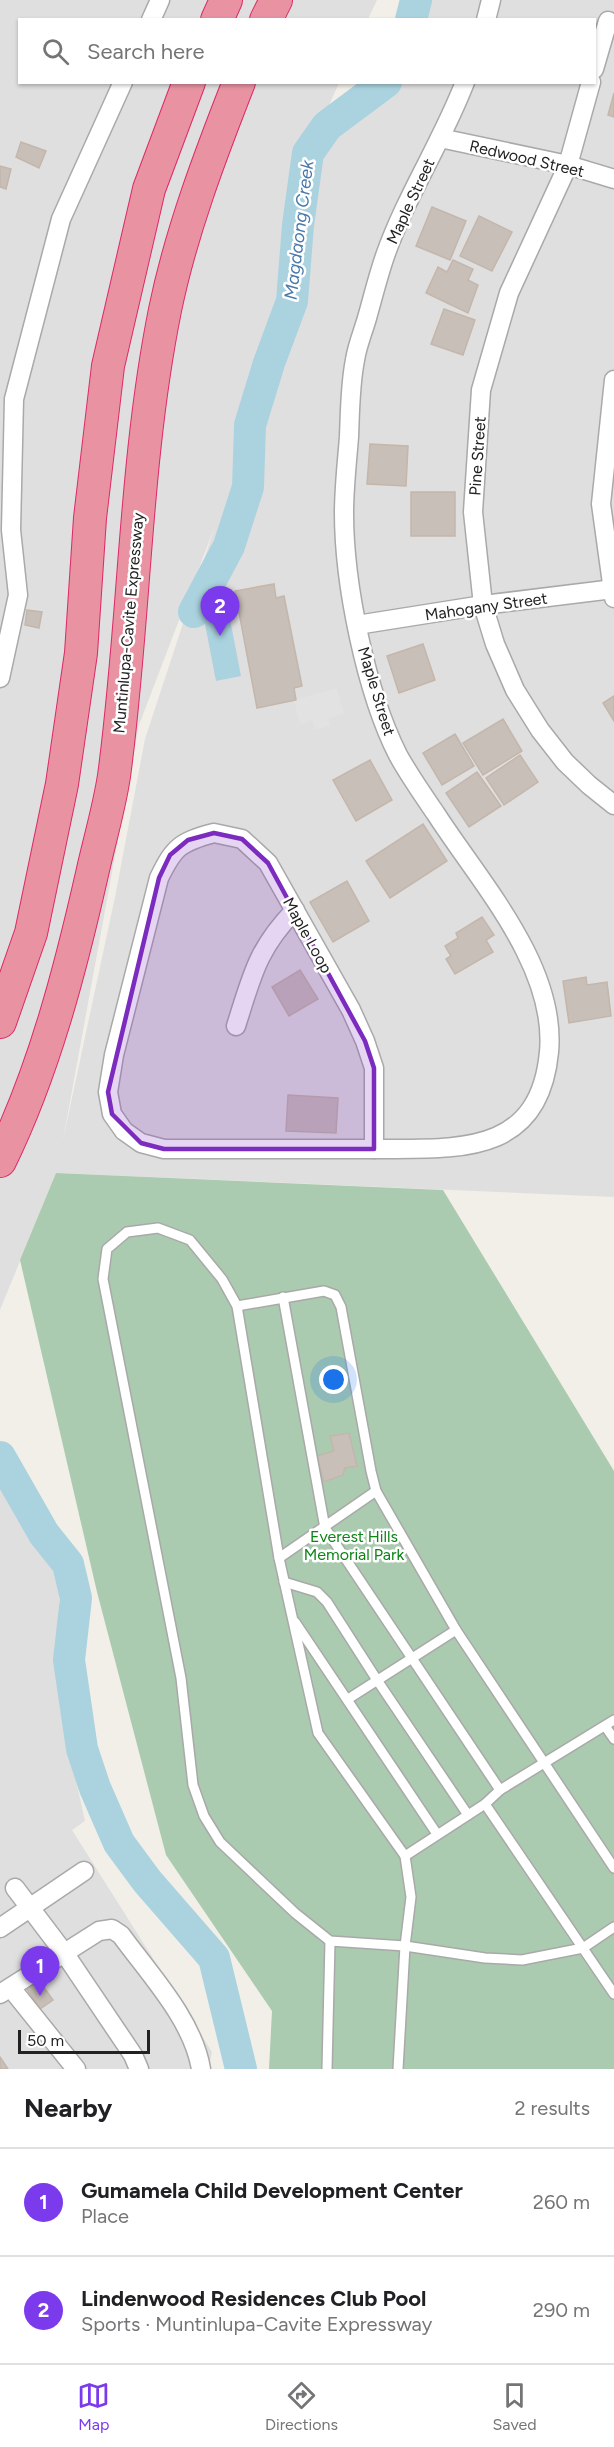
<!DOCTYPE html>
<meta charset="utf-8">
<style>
body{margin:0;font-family:Figtree,sans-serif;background:#f6f6f6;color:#202124}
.scale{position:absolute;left:18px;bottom:15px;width:132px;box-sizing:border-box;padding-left:6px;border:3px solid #222;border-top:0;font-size:16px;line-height:21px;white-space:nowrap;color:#222;-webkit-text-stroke:4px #fff;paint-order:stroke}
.you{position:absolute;left:334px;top:1380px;width:21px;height:21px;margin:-15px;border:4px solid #fff;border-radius:50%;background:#1a73e8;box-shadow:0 0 0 9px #1a73e833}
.badge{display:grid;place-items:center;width:39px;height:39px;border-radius:50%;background:#7c3aed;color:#fff;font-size:20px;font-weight:700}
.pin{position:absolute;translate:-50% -50px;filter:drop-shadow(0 2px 3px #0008)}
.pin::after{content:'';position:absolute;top:32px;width:21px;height:18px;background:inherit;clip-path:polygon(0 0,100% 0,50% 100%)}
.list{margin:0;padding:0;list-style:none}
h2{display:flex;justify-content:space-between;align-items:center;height:78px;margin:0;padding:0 24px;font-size:26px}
h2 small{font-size:20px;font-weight:400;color:#757577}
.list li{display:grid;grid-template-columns:39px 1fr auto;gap:18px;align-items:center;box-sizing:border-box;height:108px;padding:0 24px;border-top:2px solid #e0e0e0}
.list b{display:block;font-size:22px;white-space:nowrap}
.list p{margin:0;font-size:20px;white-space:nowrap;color:#757577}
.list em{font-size:20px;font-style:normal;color:#757577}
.icon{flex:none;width:33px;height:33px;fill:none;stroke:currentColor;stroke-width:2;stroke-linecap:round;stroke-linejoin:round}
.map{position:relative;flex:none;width:614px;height:2069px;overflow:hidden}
.search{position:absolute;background:#fff;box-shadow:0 2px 4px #0004;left:18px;right:18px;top:18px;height:66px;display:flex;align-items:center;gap:15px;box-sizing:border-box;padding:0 21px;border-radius:0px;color:#757577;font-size:22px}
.sheet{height:294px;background:#fff}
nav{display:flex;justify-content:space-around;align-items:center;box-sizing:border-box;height:84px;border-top:2px solid #e0e0e0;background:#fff;font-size:16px;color:#757577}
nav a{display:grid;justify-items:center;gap:3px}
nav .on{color:#7c3aed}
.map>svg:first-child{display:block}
.residential{fill:#e0dfdf;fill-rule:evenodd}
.cemetery{fill:#aacbaf}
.parking{fill:#e2e2e2}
.water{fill:#aad3df}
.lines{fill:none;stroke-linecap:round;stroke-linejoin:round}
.river{stroke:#aad3df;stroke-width:32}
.building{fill:#c7bfb8;stroke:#c4b6ab;stroke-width:1.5}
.service-casing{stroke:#a9a9a9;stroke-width:12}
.minor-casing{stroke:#a9a9a9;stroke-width:21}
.motorway-casing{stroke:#dc2a67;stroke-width:34}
.service{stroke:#fff;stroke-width:9}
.minor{stroke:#fff;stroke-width:18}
.motorway{stroke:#e892a2;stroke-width:32}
.marked{fill:#7b2cbf;fill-opacity:0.2;stroke:#7b2cbf;stroke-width:4.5;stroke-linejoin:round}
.labels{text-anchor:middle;stroke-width:5;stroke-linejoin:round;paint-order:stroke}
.street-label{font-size:16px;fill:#222;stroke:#fff}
.park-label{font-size:16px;fill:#0c8416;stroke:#fff}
.water-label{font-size:18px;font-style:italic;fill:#4a7aab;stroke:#fff}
</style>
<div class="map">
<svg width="614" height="2069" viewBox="0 0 614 2069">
<rect width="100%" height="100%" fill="#f2efe9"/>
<!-- residential -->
<g class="residential">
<path d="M0,0H377L368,19L20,20V82L339,83L317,132L385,91L388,83L594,82V20L411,19L418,0H614V1197L56,1173L0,1310ZM215,526L145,739L115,897L63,1140L139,725Z"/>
<path d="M0,1477L30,1530L57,1569L60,1593L56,1650L60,1708L85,1821L72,1830L212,2052L208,2069H0Z"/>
</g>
<!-- cemetery -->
<path class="cemetery" d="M56,1173L443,1190L614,1471V2069H269L272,2011L166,1855L97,1592L20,1260Z"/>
<!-- parking -->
<path class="parking" d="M337,688L344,714L329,718L330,726L315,730L312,721L300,724L294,700Z"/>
<!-- water -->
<path class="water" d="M229,614L241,676L216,681L204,619Z"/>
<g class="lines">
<!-- river -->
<g class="river">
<path d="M411,20L416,0"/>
<path d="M194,612L229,546L248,487L250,425L269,363L292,301L298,225L308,153L327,126L386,82"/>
<path d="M0,1457L44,1534L68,1564L76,1598L69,1660L82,1749L95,1788L119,1843L147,1881L214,1958L241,2069"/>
</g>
</g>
<!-- building -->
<g class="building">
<path d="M614,93V117L608,115Z"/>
<path d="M21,142L46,151L39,168L16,157Z"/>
<path d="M0,166L11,169L6,189L0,187Z"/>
<path d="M432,207L466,221L450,260L416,246Z"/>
<path d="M479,216L512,232L492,271L460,256Z"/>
<path d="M453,260L473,269L468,280L478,285L468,313L426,293L438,267L447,272Z"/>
<path d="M444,309L475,320L463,355L431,344Z"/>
<path d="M370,444L408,446L406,486L367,484Z"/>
<rect x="411" y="492" width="44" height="44"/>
<path d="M274,584L276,598L284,596L302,686L294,688L296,700L257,708L235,591Z"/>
<path d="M27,610L42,612L39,628L25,625Z"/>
<path d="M423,644L435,680L399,693L387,656Z"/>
<path d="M614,696V721L603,703Z"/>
<path d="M503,719L522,751L483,775L463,743Z"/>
<path d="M455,734L474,766L442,785L423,753Z"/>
<path d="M520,755L538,782L504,805L486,778Z"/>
<path d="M370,760L392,800L356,821L333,780Z"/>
<path d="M477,772L501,806L469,827L446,793Z"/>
<path d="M423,824L447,861L390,898L366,861Z"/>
<path d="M347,881L369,921L333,942L310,902Z"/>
<path d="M482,917L494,935L486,940L493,952L455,974L446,959L451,956L445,946L458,938L456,933Z"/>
<path d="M300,970L318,999L289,1016L272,987Z"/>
<path d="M586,977L587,985L607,982L611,1016L569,1023L563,981Z"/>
<path d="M288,1095L338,1098L336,1133L286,1131Z"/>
<path d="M349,1433L357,1466L345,1468L343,1475L324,1482L317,1456L334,1451L330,1436Z"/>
<path d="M35,1975L53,2000L40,2009L23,1983Z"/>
<path d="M0,2057L8,2069H0Z"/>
</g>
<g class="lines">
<defs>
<g id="service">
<path d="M283,1297L325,1528L500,1790"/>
<path d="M237,1306L324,1291L335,1295L341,1307L371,1471L376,1491L456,1630L614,1868"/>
<path d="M279,1558L376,1491"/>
<path d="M284,1582L317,1592L327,1602L377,1680L468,1815"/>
<path d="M295,1622L437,1834"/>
<path d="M348,1699L456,1630"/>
<path d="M605,1726L614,1739"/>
<path d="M485,1804L614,1994"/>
<path d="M405,1856L485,1804L500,1790L614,1720"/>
<path d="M327,2069L330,1941"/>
<path d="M398,2069L405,1946L411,1897L405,1856L318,1733L279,1558L237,1306L222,1279L190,1240L158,1228L127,1232L107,1249L103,1279L181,1678L193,1785L204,1816L220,1842L295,1913L330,1941L405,1946L485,1958L522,1960L583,1948L614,1927"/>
</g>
<g id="minor">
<path d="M151,20L160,0"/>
<path d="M486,20L491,0"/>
<path d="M594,69L608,21"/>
<path d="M591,82L568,165L509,293L481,390L473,512L483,605L495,644L515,690L540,730L565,762L589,785L614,805"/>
<path d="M440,138L568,165L614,179"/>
<path d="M614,380L601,504L614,598"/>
<path d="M357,625L483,605L614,589"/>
<path d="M0,678L18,595L11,530L14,399L61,219L123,82"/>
<path d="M214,833L242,839L268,863L351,1010L365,1041L374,1068V1149H164L141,1143L124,1131L112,1114L108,1092L114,1055L159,878C174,847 180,842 214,833Z"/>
<path d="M236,1026C252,976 257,949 295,910"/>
<path d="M374,1149C455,1148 539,1158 549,1052C557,966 479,881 436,814C423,795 409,775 398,755C366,692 344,584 344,513C344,488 347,462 349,437C350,412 350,385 355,360C357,346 363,332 367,318C373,297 378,276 385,256C406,196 442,142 465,82"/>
<path d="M15,1888L65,1954L133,2055L139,2069"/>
<path d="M0,1928L84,1871"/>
<path d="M11,1988L76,2069"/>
<path d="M0,1994L99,1931L112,1929L121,1935C150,1975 193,2020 201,2069"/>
</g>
<g id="motorway">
<path d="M217,20L226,0"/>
<path d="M266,20L276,0"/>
<path d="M0,1022L31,933L62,784L81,653L90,518L108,366L149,189L189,82"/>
<path d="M0,1161C44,1071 70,971 92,874C99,842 109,809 114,776C135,621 134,464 165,310C181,232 210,156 239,82"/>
</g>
</defs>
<!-- service casing -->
<use href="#service" class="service-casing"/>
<!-- minor casing -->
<use href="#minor" class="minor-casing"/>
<!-- motorway casing -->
<use href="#motorway" class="motorway-casing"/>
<!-- service -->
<use href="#service" class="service"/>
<!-- minor -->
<use href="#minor" class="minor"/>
<!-- motorway -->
<use href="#motorway" class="motorway"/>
</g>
<!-- marked area -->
<path class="marked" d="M214,833L242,839L268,863L365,1041L374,1068V1149H164L141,1143L112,1114L108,1092L159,878L170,855L188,840Z"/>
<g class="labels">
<!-- street labels -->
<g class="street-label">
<text transform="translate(527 158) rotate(13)" y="6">Redwood Street</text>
<text transform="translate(410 201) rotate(-65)" y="6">Maple Street</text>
<text transform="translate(477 456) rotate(-86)" y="6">Pine Street</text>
<text transform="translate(486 606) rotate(-8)" y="6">Mahogany Street</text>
<text transform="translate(128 623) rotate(-85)" y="6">Muntinlupa-Cavite Expressway</text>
<text transform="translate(377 691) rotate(73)" y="6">Maple Street</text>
<text transform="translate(308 935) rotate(61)" y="6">Maple Loop</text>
</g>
<!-- park labels -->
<g class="park-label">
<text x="354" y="1542">Everest Hills<tspan x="354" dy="18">Memorial Park</tspan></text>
</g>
<!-- water labels -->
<g class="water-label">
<text transform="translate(299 230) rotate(-83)" y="6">Magdaong Creek</text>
</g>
</g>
</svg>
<div class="scale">50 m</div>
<div class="you"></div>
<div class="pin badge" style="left:40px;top:1996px">1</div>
<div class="pin badge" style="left:220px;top:636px">2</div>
<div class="search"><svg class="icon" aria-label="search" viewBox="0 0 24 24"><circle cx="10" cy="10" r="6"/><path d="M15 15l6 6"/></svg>Search here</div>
</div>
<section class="sheet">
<h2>Nearby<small>2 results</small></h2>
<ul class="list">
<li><span class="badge">1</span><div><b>Gumamela Child Development Center</b><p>Place</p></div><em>260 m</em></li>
<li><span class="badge">2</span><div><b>Lindenwood Residences Club Pool</b><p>Sports · Muntinlupa-Cavite Expressway</p></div><em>290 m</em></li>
</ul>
</section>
<nav>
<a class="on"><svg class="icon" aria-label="map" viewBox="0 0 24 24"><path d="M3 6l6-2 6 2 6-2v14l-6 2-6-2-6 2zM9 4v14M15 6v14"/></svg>Map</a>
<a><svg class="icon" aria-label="directions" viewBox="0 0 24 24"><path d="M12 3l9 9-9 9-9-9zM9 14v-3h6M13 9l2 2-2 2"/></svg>Directions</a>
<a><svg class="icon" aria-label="saved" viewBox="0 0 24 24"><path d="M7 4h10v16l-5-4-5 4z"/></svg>Saved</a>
</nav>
